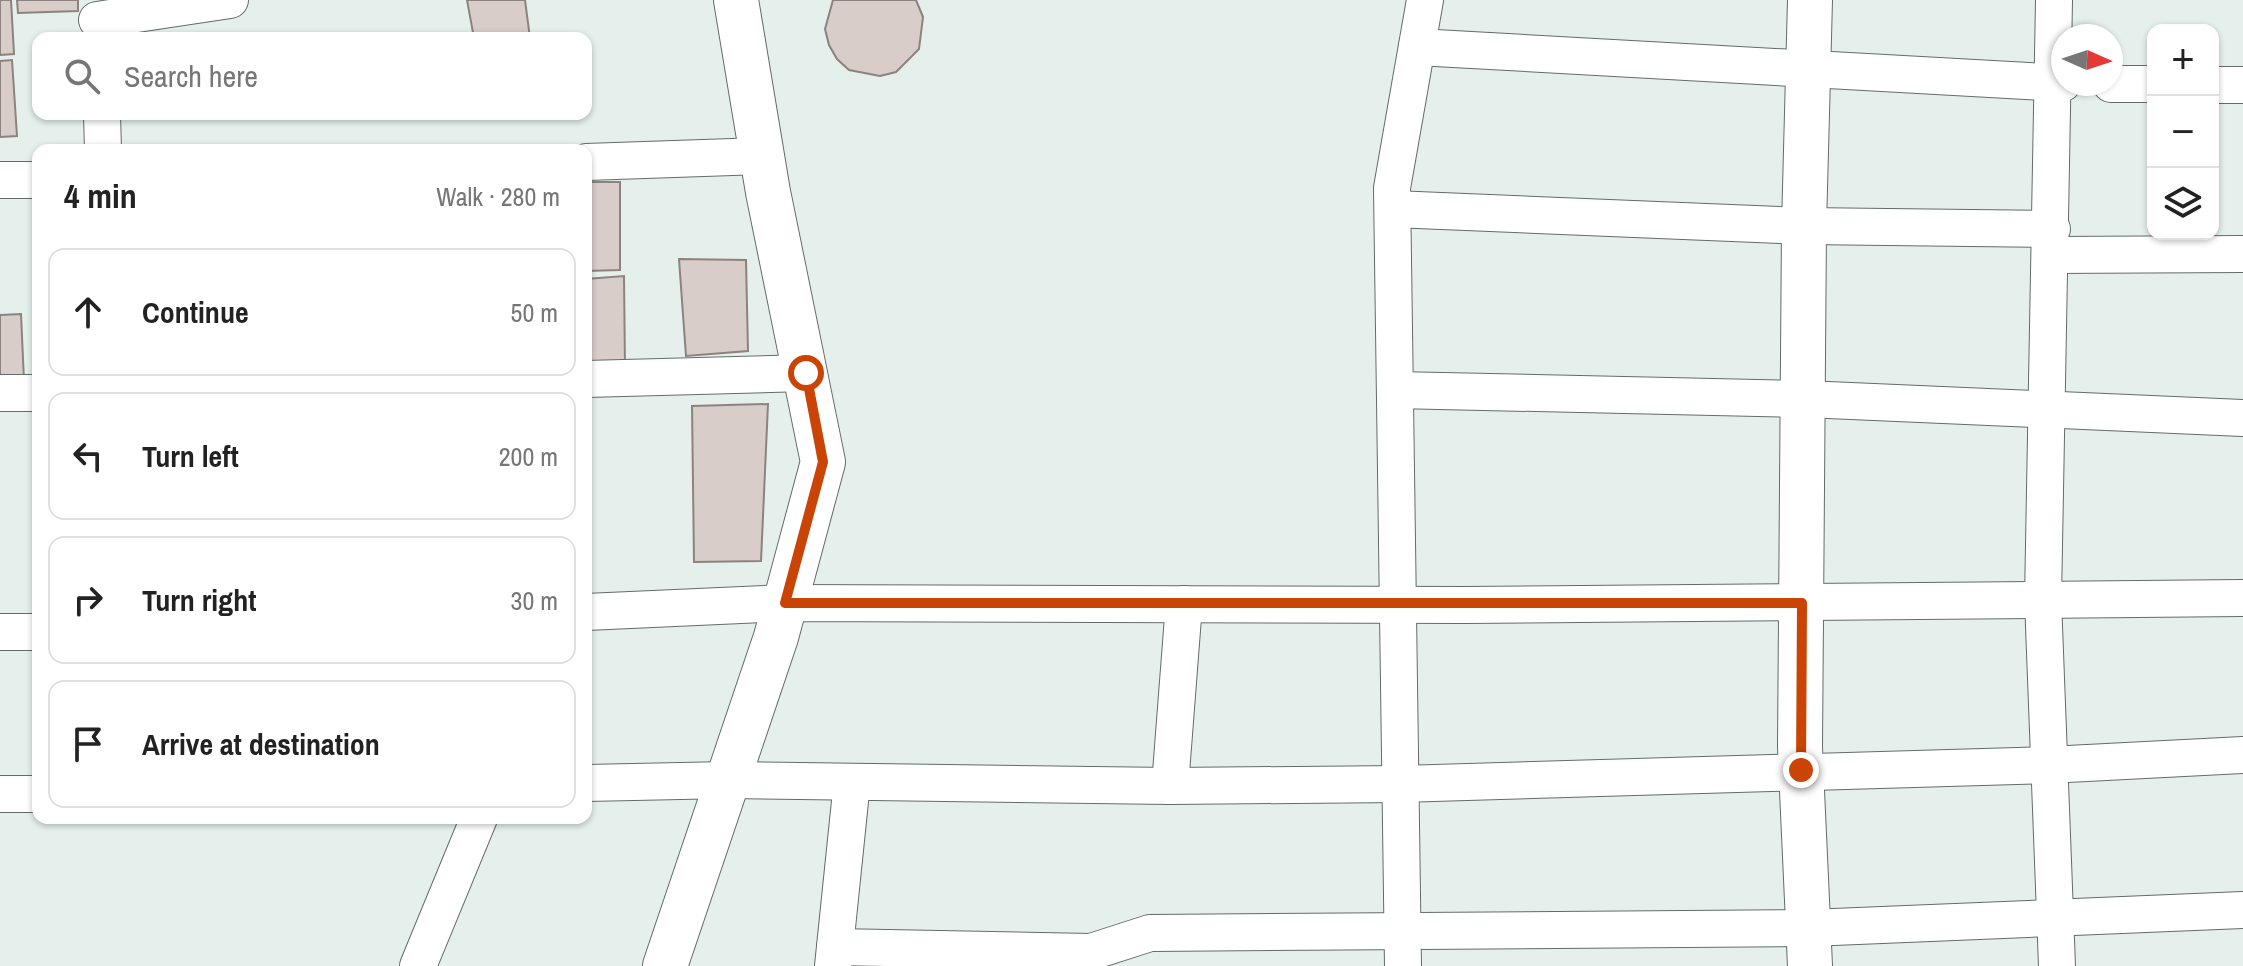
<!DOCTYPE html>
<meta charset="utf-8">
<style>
body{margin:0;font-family:"Archivo Narrow",sans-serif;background:#f6f6f6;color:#222}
.controls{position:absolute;right:24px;top:24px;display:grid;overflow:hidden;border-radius:16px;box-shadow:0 2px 6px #0004}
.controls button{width:72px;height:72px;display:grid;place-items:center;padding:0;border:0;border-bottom:2px solid #e0e0e0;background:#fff;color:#222;font:40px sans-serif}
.compass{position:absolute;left:2051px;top:24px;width:72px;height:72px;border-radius:50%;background:#fff;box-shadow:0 2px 6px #0004;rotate:93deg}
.stop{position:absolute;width:24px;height:24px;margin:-18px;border:6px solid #ca4405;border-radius:50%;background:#fff}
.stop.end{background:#ca4405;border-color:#fff;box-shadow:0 2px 8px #0008}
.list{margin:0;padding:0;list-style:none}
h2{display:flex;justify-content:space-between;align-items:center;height:104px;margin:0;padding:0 32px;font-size:34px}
h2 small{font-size:26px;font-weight:400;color:#767676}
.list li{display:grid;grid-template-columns:52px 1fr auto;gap:24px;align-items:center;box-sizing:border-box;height:128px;margin:0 16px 16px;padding:0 16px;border:2px solid #e0e0e0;border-radius:16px}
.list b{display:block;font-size:30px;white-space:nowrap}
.list em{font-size:26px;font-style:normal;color:#767676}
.icon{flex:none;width:44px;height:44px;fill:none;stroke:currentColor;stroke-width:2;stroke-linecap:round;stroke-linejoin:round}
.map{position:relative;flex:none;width:2243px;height:966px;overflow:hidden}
.search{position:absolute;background:#fff;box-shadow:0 2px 6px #0004;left:32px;top:32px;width:560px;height:88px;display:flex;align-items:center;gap:20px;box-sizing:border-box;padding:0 28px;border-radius:16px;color:#767676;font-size:30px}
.panel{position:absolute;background:#fff;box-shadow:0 2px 6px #0004;left:32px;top:144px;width:560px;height:680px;border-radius:16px}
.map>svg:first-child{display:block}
.building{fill:#d8cdc9;stroke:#8c837f;stroke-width:2}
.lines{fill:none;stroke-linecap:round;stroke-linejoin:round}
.street-casing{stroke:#636c69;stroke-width:38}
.secondary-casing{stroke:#636c69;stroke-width:46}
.street{stroke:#fff;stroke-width:36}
.secondary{stroke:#fff;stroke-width:44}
.route{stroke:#ca4405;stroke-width:10}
</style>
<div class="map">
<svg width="2243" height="966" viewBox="0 0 2243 966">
<rect width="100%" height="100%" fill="#e5f0ec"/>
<!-- building -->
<g class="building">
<path d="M0,0H11L14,54L0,55Z"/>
<path d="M17,0H78V11L18,13Z"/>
<path d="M467,0H525L530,38H474Z"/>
<path d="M833,0H916L923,17L919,49L896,72L880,76L849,70L837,59L829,45L825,29Z"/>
<path d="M12,60L17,136L0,137V61Z"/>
<path d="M586,182H620V270L586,271Z"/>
<path d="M679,259L746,260L748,351L686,356Z"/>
<path d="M624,276L625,368L586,369V279Z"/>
<path d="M21,314L24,381L0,382V315Z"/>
<path d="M768,404L761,561L694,562L692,406Z"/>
</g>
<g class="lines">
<defs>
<g id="street">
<path d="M2054,0L2043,600L2057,966"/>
<path d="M97,20L230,0"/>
<path d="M1417,47L2063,83"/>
<path d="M2111,84H2153"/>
<path d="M2213,85H2243"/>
<path d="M102,114L103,150"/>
<path d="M586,162L762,156"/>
<path d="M0,180H38"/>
<path d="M1393,209L1804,226L2052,229"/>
<path d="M2052,255L2243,254"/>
<path d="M586,379L806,373"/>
<path d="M1395,390L1805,399L2243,418"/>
<path d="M0,393H38"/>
<path d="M586,612L785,603L1465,605L2243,598"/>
<path d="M0,632H38"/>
<path d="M586,783L728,780L1170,786L1400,784L2048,765L2243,755"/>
<path d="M1170,786L1184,604"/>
<path d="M0,794H38"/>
<path d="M835,947L1091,952L1150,933L1809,928L2243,910"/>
<path d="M418,966L479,818"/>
<path d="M833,966L852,782"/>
<path d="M1403,966L1392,188L1425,0"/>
</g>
<g id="secondary">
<path d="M1810,0L1804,226L1800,747L1810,966"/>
<path d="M665,966L776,637L823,462L768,192L736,0"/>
</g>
</defs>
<!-- street casing -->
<use href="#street" class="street-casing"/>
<!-- secondary casing -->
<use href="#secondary" class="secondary-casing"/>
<!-- street -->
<use href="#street" class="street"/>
<!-- secondary -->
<use href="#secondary" class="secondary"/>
</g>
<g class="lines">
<!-- route -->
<path class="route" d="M806,373L823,462L785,603H1802L1801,770"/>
</g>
</svg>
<div class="controls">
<button>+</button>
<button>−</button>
<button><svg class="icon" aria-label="layers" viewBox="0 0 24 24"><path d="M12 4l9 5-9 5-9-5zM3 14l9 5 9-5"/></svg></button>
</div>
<svg class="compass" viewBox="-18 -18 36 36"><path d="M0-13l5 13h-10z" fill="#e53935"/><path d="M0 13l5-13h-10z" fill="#767676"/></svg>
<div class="stop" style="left:806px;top:373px"></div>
<div class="stop end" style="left:1801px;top:770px"></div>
<div class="search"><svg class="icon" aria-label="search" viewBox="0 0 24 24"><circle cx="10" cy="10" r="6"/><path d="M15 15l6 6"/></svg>Search here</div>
<section class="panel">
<h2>4 min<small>Walk · 280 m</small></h2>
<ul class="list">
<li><svg class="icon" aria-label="ahead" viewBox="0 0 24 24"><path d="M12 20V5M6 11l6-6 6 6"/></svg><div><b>Continue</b></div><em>50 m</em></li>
<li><svg class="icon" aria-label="left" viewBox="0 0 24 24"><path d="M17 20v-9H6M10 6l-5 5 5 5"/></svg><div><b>Turn left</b></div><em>200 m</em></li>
<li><svg class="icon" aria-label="right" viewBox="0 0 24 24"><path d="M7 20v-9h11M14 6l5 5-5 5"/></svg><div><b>Turn right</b></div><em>30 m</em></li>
<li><svg class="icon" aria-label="arrive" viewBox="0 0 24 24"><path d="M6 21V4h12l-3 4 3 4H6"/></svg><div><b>Arrive at destination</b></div></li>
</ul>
</section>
</div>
